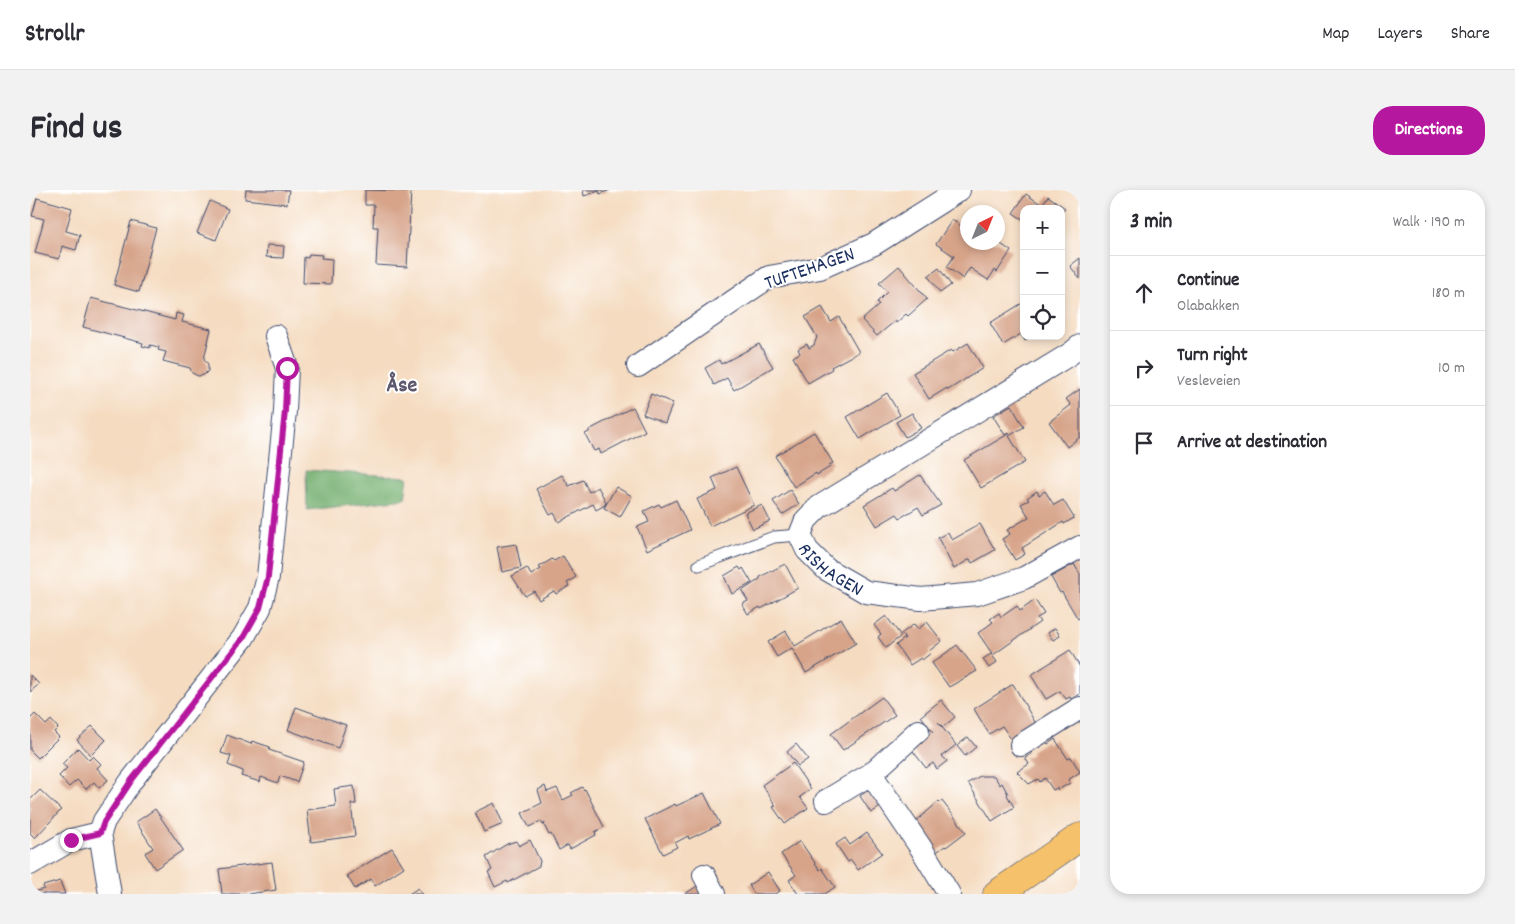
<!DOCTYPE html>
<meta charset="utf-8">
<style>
body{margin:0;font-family:Dekko,sans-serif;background:#f2f2f3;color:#2b2b33}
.controls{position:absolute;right:15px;top:15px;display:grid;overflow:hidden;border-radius:10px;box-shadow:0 2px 8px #0003}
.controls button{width:45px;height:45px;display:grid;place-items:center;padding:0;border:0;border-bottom:1px solid #e1e1e2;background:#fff;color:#2b2b33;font:25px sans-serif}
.compass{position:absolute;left:930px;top:15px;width:45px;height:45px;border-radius:50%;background:#fff;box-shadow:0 2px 8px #0003;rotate:43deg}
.stop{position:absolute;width:15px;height:15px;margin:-11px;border:4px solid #b5179e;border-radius:50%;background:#fff}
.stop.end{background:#b5179e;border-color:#fff;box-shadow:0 1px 5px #0008}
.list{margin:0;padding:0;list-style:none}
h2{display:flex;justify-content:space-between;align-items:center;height:65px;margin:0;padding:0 20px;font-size:21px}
h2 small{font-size:16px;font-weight:400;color:#7c7c81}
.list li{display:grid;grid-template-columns:32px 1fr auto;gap:15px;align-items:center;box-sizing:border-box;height:75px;padding:0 20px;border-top:1px solid #e1e1e2}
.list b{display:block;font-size:19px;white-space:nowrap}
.list p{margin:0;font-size:16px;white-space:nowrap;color:#7c7c81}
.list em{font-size:16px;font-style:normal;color:#7c7c81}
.icon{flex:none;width:28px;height:28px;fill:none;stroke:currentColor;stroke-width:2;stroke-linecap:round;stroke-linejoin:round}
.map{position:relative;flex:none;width:1050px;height:704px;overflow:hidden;border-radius:20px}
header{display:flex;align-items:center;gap:30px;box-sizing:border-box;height:70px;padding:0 25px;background:#fff;border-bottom:1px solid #e1e1e2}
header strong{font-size:24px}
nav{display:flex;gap:28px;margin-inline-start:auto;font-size:18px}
.intro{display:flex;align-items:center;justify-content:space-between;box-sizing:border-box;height:120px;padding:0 30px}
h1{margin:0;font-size:35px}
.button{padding:12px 22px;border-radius:20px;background:#b5179e;color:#fff;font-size:18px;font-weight:700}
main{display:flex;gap:30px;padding:0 30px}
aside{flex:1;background:#fff;border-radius:20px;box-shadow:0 2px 8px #0003}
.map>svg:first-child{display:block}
.forest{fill:#73af6e;stroke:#476f66}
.building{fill:#d7a48a}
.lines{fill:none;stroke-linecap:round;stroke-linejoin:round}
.lane-casing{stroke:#3c496d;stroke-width:13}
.street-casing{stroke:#3c496d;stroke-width:24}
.primary-casing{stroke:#3c496d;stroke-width:29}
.lane{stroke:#fff;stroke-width:11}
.street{stroke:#fff;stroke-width:22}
.primary{stroke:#f5c16b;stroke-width:28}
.route{stroke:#b5179e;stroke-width:6}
.labels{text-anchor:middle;stroke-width:4;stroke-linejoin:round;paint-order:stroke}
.street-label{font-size:20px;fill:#1b2f5e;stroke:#fff}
.quarter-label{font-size:22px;font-weight:bold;fill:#5d586d;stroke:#fff}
</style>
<header>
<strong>Strollr</strong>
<nav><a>Map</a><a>Layers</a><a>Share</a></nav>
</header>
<div class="intro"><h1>Find us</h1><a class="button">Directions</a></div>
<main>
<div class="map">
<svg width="1050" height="704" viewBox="0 0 1050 704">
<rect width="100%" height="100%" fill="#fff"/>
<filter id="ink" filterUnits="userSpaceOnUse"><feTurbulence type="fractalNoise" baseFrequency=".02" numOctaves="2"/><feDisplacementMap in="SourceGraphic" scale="10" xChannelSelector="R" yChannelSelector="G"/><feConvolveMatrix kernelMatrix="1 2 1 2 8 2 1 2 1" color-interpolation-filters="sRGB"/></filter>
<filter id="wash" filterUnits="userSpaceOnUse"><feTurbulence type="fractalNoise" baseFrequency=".0096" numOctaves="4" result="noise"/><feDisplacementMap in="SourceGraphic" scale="20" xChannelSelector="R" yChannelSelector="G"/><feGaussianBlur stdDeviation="1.12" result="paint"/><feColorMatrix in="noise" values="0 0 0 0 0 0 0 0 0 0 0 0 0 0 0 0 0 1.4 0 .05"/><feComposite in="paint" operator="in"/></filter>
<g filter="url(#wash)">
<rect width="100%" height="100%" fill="#f5dcc1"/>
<!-- forest -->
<path class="forest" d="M276,280L378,287L375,309L277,320Z"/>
<g id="blocks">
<!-- building -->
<g class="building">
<path d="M216,0H259L257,14L215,9Z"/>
<path d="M335,0L381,1L377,77L346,75L348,37H343L344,15H335Z"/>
<path d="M553,0H580L570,4L569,1L554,6Z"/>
<path d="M996,4L1012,15L1018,6L1035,18L1031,23V19H994V30L983,23Z"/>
<path d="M7,8L42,18L36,41L50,45L46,60L32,56L29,69L5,63L14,29L2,26Z"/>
<path d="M180,11L198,19L186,50L167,43Z"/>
<path d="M922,30L938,40V52H968L981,61L967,82L965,80L958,90L940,78L933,89L917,77L924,66L906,54Z"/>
<path d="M101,31L126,38L109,102L84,95Z"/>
<path d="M237,55L254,56L253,68L236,67Z"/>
<path d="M279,64L292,65L291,68L302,69L301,94L273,93L274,67L278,68Z"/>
<path d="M1050,68V89L1040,76Z"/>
<path d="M869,76L897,109L878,126L876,124L866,133L865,131L847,146L832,130L849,115L847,112L857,102L849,93Z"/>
<path d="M909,78L921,95L910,103L898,86Z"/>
<path d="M61,108L145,130L146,123L154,125L152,132L181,139L174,169L178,174V181L174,185L168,186L162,183L160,178L133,171L136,162L128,160L129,157L120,155V158L112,156L113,153L53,137Z"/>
<path d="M994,112V146H1002L995,151L991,144L973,155L960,133Z"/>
<path d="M792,117L801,132L809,127L829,162L801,177L802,179L778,193L763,167L770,163L768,159L777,154L779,158L784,155L787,147L775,127Z"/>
<path d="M938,153L953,178L918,200L917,198L899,209L883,183L921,160L923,162Z"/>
<path d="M729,154L743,177L704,200L697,188L684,195L675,178L689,170L691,174L697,171Z"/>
<path d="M1050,199V247L1037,257L1019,232L1041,215L1036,209Z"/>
<path d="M857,203L870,225L830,249L817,227Z"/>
<path d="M621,204L643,213L635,233L613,224Z"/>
<path d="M981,215L994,237L979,246L995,272L951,298L934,270L980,243L975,245L963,226Z"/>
<path d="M603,217L615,241L571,264L569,259L564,261L555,244L559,242V240Z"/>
<path d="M882,223L891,238L875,247L866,232Z"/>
<path d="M784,242L803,273L799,275L800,277L787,285L786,283L764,297L745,266Z"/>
<path d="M706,277L724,315L680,336L667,309L687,300L682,288Z"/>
<path d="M532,285L539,296L553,290L559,302L568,297L576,312L575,315L566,320L563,314L529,332L524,323L520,325L506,299Z"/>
<path d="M890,285L911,315L893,325L888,317L870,328L867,324L847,336L834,315L862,298L864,301Z"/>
<path d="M586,297L602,306L590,327L574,318Z"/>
<path d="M760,300L769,314L752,325L743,311Z"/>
<path d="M1007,301L1009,305L1015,301L1024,315L1033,310L1044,328L1034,334L1033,332L992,358L995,364L985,370L972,349L980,344L977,340L999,327L991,314L999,310L997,308Z"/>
<path d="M646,310L660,340L617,360L607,337L619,332L614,321L629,314L631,317Z"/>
<path d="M732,315L740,331L723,339L715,323Z"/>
<path d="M950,334L965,360L942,373L940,369L924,379L908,348L918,342L922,350Z"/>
<path d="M486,354L491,378L472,382L467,357Z"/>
<path d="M533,366L546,387L537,393L539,396L526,404L524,401L509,410L504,401L495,406L482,386L497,378L501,385L511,379L509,377L522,369L524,371Z"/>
<path d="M755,374L768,398L731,419L730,417L718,424L712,414L718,411L712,401L730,389V387Z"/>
<path d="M1044,374L1050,384V428L1048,429L1032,402L1030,403L1021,387Z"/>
<path d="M709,377L711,380L713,378L722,393L702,404L694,386Z"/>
<path d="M1005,410L1014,424L1007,428L1010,432L963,465L948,443L963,432L960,429L969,423L971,427L987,416L990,421Z"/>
<path d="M856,426L871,446L856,458L848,447L851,444L844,435Z"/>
<path d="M811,428L826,453L776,483L762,458L747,467L738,452L756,441L765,456Z"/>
<path d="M897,432L912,451L899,461L901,463L892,470L891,468L880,475L866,455L875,448L871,444L884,434L888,439Z"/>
<path d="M1025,438L1030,446L1023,450L1018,443Z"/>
<path d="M927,455L947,481L919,497L902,473Z"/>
<path d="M1040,460L1050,477V504L1041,509L1040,507L1036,509L1030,501L1016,509L1001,485Z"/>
<path d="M961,464L967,472L959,478L953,469Z"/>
<path d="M0,485L9,494L0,502Z"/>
<path d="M983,494L1006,534L981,549L972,536L959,544L944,519Z"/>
<path d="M852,507L865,525L813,560L801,544Z"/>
<path d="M911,510L925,527L913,537L908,532L926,555L912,566L917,571L907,579L903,573L896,578L879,556L899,538L903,542L891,526Z"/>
<path d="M266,517L316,535L308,558L258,540Z"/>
<path d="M5,524L16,535L21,530L28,538L24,542L29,547L8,568L0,560V529Z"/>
<path d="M62,536L76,550L61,565L47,550Z"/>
<path d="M197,545L221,554L222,551L240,557L239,560L274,572L267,592L250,586L248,593L231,587L230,592L211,586L213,581L198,575L201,566L191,563Z"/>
<path d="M938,547L946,557L935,566L927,556Z"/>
<path d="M1025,549L1038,569L1041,567L1050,582L1038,590L1040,593L1028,600L1027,598L1023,600L1015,588L1010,592L1008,589L999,594L987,582L999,574L995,568L1002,564L1001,561L1016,551L1018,554Z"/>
<path d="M766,554L778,569L768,576L757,562Z"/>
<path d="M48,558L59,570L63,566L71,574L67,578L78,590L69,598L64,592L56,599L47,590L39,597L29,586L37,578L32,574Z"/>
<path d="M763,573L781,599L770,607L778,618L755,634L743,617L746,616L732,595Z"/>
<path d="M950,586H964L970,595L972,593L978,604L977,605L984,617L962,631L938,593Z"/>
<path d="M324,596L326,614H321L325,646L281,652L277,620L306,616L304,599Z"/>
<path d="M515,596L517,602L527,598L533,610L543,605L541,603L552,597L554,600L555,599L574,637L565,642L566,645L540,659L538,655L529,660L521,644L519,645L514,635L515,633L513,635L511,631L499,637L492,623L512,613L508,600Z"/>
<path d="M841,598L853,615L841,623L830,606Z"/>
<path d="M10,600L31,620L5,648L0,643V610Z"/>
<path d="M674,603L690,634L659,649L658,646L645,653L647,657L633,664L615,629L645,614L646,616Z"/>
<path d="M909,611L910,612L912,611L936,642L916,657L915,656L902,665L882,635Z"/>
<path d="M464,613L473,634L454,642L445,622Z"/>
<path d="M125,619L153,660L125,679L115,663L123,658L106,632Z"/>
<path d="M837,643L852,663L828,680L821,670L818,672L806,654L815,648L820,655Z"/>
<path d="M500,650L510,671L509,676L478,693L477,691L465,697L458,682L462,680L456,667L477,654L486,651L489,656Z"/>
<path d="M770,651L790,680L792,678L805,697L795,704H768L759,690L766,685L751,664Z"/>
<path d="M362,658L374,677L345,696L341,689L325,699L317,686Z"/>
<path d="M242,672L246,700L218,704H192L189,679Z"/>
<path d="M738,682L750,701L745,704H724L719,695Z"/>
<path d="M30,691L35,704H5L4,702L14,699L13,696Z"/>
<path d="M667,696L672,704H655Z"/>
<path d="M388,698L392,704H379Z"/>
</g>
</g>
</g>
<g filter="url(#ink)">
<use href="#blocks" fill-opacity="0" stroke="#3c496d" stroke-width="1"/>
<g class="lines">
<defs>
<path id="lane" d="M669,375L744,347L770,345"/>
<g id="street">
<path id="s1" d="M1050,156L1040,164L789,317L776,330L770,345L777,360L796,379L836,402L891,409L947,404L994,388L1050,357"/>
<path d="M608,176L739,87L790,78L844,54L929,0"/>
<path d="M991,555L1050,518"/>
<path d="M841,584L891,658L919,704"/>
<path d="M796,611L841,584L888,541"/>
<path d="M0,674L41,650L70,643"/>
<path d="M674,685L684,704"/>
<path d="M80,704L70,643L74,631L101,591L213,448L230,418L238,387L255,221L257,178L246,146"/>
</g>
<path id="primary" d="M967,704L1050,647"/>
</defs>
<!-- lane casing -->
<use href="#lane" class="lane-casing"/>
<!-- street casing -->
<use href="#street" class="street-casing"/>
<!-- primary casing -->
<use href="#primary" class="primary-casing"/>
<!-- lane -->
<use href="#lane" class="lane"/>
<!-- street -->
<use href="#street" class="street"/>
<!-- primary -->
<use href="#primary" class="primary"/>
</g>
</g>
<g class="lines" filter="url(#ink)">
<!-- route -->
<path class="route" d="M41,650L70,643L74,632L101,591L213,448L230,418L238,387L255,221L257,178"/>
</g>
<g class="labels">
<!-- street labels -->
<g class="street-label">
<text transform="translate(779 77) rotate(-19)" y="7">TUFTEHAGEN</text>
<text dy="7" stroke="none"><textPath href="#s1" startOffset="389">RISHAGEN</textPath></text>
</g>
<!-- quarter labels -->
<g class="quarter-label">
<text x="372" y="201">Åse</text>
</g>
</g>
</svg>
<div class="controls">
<button>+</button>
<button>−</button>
<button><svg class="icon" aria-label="locate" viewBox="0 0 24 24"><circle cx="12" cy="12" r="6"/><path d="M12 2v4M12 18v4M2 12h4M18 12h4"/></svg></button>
</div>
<svg class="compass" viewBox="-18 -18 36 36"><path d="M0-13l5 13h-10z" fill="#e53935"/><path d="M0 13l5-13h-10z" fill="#7c7c81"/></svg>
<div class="stop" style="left:257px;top:178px"></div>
<div class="stop end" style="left:41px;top:650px"></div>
</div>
<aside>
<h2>3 min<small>Walk · 190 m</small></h2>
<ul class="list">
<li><svg class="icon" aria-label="ahead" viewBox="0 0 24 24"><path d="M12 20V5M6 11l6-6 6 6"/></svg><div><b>Continue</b><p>Olabakken</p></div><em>180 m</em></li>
<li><svg class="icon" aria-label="right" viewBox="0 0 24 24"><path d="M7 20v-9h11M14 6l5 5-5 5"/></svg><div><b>Turn right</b><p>Vesleveien</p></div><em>10 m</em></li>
<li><svg class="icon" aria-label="arrive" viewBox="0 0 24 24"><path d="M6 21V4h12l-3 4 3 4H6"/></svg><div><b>Arrive at destination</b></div></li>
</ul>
</aside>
</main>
